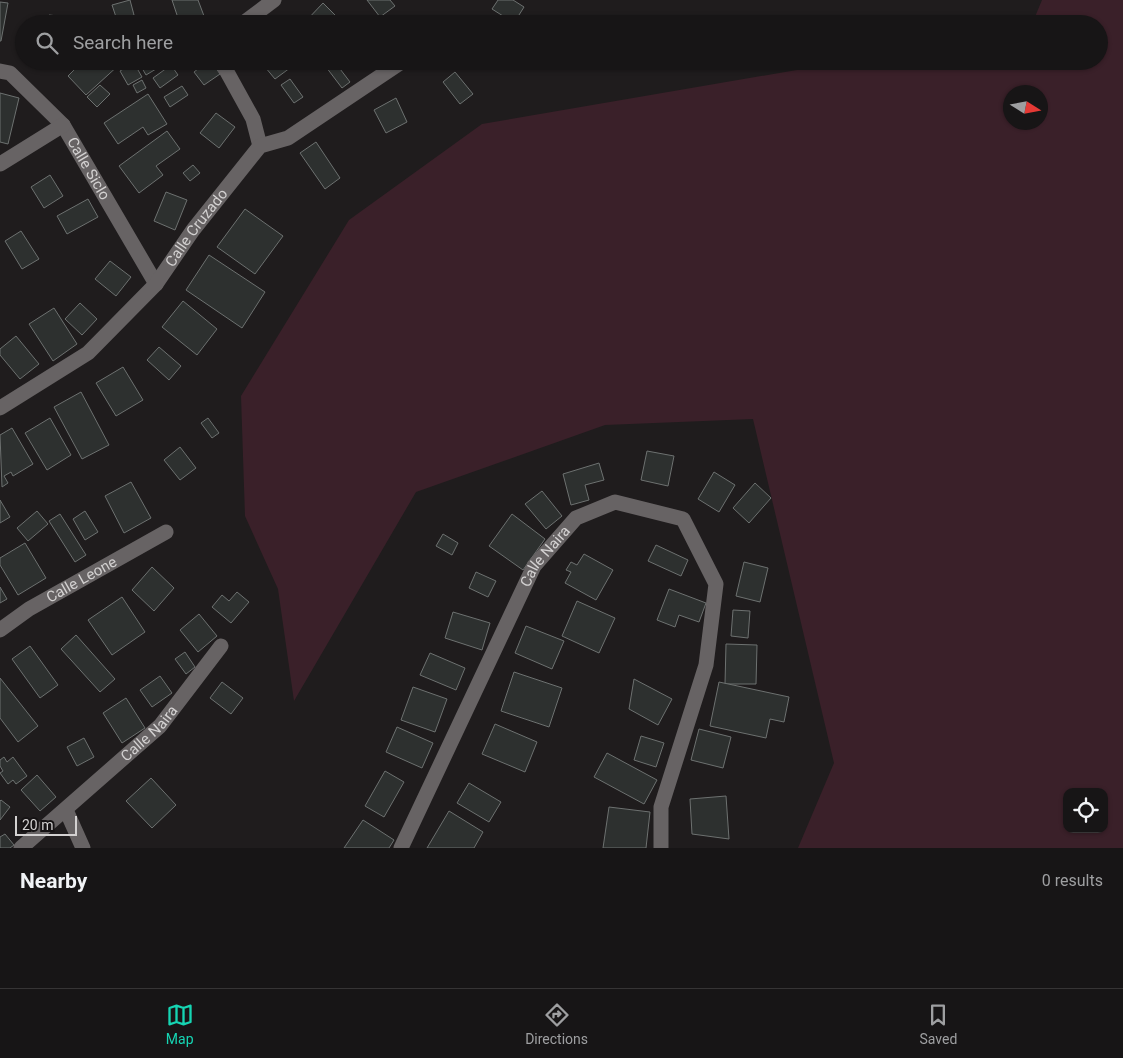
<!DOCTYPE html>
<style>
body{margin:0;font-family:Roboto,sans-serif;background:#201e1f;color:#f1f3f6}
.controls{position:absolute;right:15px;bottom:15px;display:grid;overflow:hidden;border-radius:10px;box-shadow:0 1px 4px #0004}
.controls button{width:45px;height:45px;display:grid;place-items:center;padding:0;border:0;border-bottom:1px solid #363435;background:#171516;color:#f1f3f6;font:25px sans-serif}
.compass{position:absolute;left:1003px;top:85px;width:45px;height:45px;border-radius:50%;background:#171516;box-shadow:0 1px 4px #0004;rotate:101deg}
.scale{position:absolute;left:15px;bottom:12px;width:62px;box-sizing:border-box;padding-left:5px;border:2px solid #d3d1d1;border-top:0;font-size:14px;line-height:18px;white-space:nowrap;color:#d3d1d1;-webkit-text-stroke:4px #161314;paint-order:stroke}
.list{margin:0;padding:0;list-style:none}
h2{display:flex;justify-content:space-between;align-items:center;height:65px;margin:0;padding:0 20px;font-size:21px}
h2 small{font-size:16px;font-weight:400;color:#9e9fa1}
.icon{flex:none;width:28px;height:28px;fill:none;stroke:currentColor;stroke-width:2;stroke-linecap:round;stroke-linejoin:round}
.map{position:relative;flex:none;width:1123px;height:848px;overflow:hidden}
.search{position:absolute;background:#171516;box-shadow:0 1px 4px #0004;left:15px;right:15px;top:15px;height:55px;display:flex;align-items:center;gap:12px;box-sizing:border-box;padding:0 18px;border-radius:28px;color:#9e9fa1;font-size:19px}
.sheet{height:140px;background:#171516}
nav{display:flex;justify-content:space-around;align-items:center;box-sizing:border-box;height:70px;border-top:1px solid #363435;background:#171516;font-size:14px;color:#9e9fa1}
nav a{display:grid;justify-items:center;gap:2px}
nav .on{color:#16d5b3}
.map>svg:first-child{display:block}
.green{fill:#3a2029;fill-rule:evenodd}
.building{fill:#2d302f;stroke:#6d7170}
.lines{fill:none;stroke-linecap:round;stroke-linejoin:round}
.street{stroke:#676364;stroke-width:15}
.labels{text-anchor:middle;stroke-width:4.5;stroke-linejoin:round;paint-order:stroke}
.street-label{font-size:15px;fill:#d3d1d1;stroke:#161314}
</style>
<div class="map">
<svg width="1123" height="848" viewBox="0 0 1123 848">
<rect width="100%" height="100%" fill="#1f1c1d"/>
<!-- green -->
<path class="green" d="M1042,0H1123V848H798L834,763L753,419L605,425L416,492L294,701L278,589L245,516L241,396L349,220L482,124L849,61H1099V24H1032ZM1010,92H1040V122H1010ZM1067,792H1104V829H1067Z"/>
<!-- building -->
<g class="building">
<path d="M130,0L134,15L117,20L112,5Z"/>
<path d="M172,0H198L207,24H180Z"/>
<path d="M367,0H390L395,6L380,17Z"/>
<path d="M498,0H513L524,7L514,23L492,9Z"/>
<path d="M0,2L8,3L1,41H0Z"/>
<path d="M323,3L343,23L342,24L305,22Z"/>
<path d="M49,15L76,18V24H47Z"/>
<path d="M83,61H118L120,64L86,95L68,76Z"/>
<path d="M138,61H165L166,63L146,75Z"/>
<path d="M208,61H211L220,74L204,85L194,72Z"/>
<path d="M273,61H291L294,65L275,79L265,67Z"/>
<path d="M325,61H334L350,82L342,88L323,63Z"/>
<path d="M134,63L142,77L128,85L120,71Z"/>
<path d="M171,65L178,75L160,88L153,78Z"/>
<path d="M455,72L473,94L460,104L443,82Z"/>
<path d="M290,79L303,97L294,103L281,85Z"/>
<path d="M142,80L146,88L137,93L133,85Z"/>
<path d="M100,85L110,94L97,107L87,97Z"/>
<path d="M182,86L188,95L170,107L164,97Z"/>
<path d="M0,93L19,98L8,144L0,142Z"/>
<path d="M148,94L167,124L148,135L143,127L118,144L104,123Z"/>
<path d="M396,98L407,122L386,133L374,110Z"/>
<path d="M216,113L235,127L219,148L200,133Z"/>
<path d="M167,131L180,149L156,166L163,175L139,193L119,166Z"/>
<path d="M316,142L340,178L325,189L300,153Z"/>
<path d="M193,165L200,173L190,181L183,173Z"/>
<path d="M50,175L63,196L44,208L31,187Z"/>
<path d="M166,192L187,200L175,230L154,221Z"/>
<path d="M88,199L98,217L67,234L57,216Z"/>
<path d="M245,209L283,236L255,274L217,247Z"/>
<path d="M21,231L39,259L22,269L5,241Z"/>
<path d="M209,255L265,292L242,328L186,290Z"/>
<path d="M110,261L131,277L116,296L95,279Z"/>
<path d="M183,301L217,329L197,355L162,327Z"/>
<path d="M80,303L97,319L82,335L65,319Z"/>
<path d="M54,308L77,344L53,361L29,324Z"/>
<path d="M16,336L39,364L20,379L0,355V349Z"/>
<path d="M159,347L181,366L169,380L147,360Z"/>
<path d="M123,367L143,400L116,416L96,383Z"/>
<path d="M81,392L109,445L82,459L54,407Z"/>
<path d="M50,418L71,455L47,470L25,433Z"/>
<path d="M208,418L219,433L212,438L201,423Z"/>
<path d="M12,428L33,464L13,476L11,472L4,476L8,483L2,487L0,435Z"/>
<path d="M180,447L196,468L180,480L164,460Z"/>
<path d="M647,451L674,456L668,486L641,480Z"/>
<path d="M599,463L604,480L585,485L589,500L571,505L563,474Z"/>
<path d="M714,472L735,485L719,512L698,499Z"/>
<path d="M131,482L151,518L124,533L105,496Z"/>
<path d="M755,483L771,498L749,523L733,508Z"/>
<path d="M542,491L562,516L546,529L525,504Z"/>
<path d="M0,500L10,517L0,523Z"/>
<path d="M37,511L48,524L28,541L17,528Z"/>
<path d="M85,511L98,532L85,540L73,519Z"/>
<path d="M60,514L86,555L75,562L49,521Z"/>
<path d="M512,514L545,539L523,570L489,546Z"/>
<path d="M443,534L458,543L452,555L436,546Z"/>
<path d="M25,543L46,578L18,595L0,565V558Z"/>
<path d="M656,545L688,560L681,576L648,561Z"/>
<path d="M584,554L613,570L596,600L565,583L571,572L566,570L571,562L577,565Z"/>
<path d="M744,562L768,568L760,602L736,596Z"/>
<path d="M152,567L174,588L154,611L132,590Z"/>
<path d="M476,572L496,581L488,597L469,588Z"/>
<path d="M0,587L7,599L0,603Z"/>
<path d="M669,589L706,603L699,622L679,615L675,627L657,620Z"/>
<path d="M237,592L249,602L231,623L212,607L222,595L229,601Z"/>
<path d="M122,597L145,632L112,655L88,620Z"/>
<path d="M577,601L615,618L599,653L562,636Z"/>
<path d="M733,610L750,611L748,638L731,636Z"/>
<path d="M453,612L490,623L482,650L445,638Z"/>
<path d="M199,614L217,636L198,652L180,630Z"/>
<path d="M526,626L564,641L552,669L515,653Z"/>
<path d="M76,635L115,679L100,692L61,649Z"/>
<path d="M726,644L757,645L756,684H725Z"/>
<path d="M30,646L58,685L40,698L12,659Z"/>
<path d="M185,652L195,667L186,674L175,659Z"/>
<path d="M430,653L465,668L456,690L420,675Z"/>
<path d="M514,672L562,688L549,727L501,711Z"/>
<path d="M160,676L172,693L152,707L140,690Z"/>
<path d="M0,678L38,726L18,742L0,718Z"/>
<path d="M634,679L672,699L658,725L629,709Z"/>
<path d="M222,682L243,698L231,714L210,698Z"/>
<path d="M719,682L789,697L784,722L770,719L766,738L710,726Z"/>
<path d="M413,687L447,699L435,732L401,720Z"/>
<path d="M126,698L145,728L122,743L103,713Z"/>
<path d="M495,724L537,742L525,772L482,754Z"/>
<path d="M397,727L433,743L422,768L386,752Z"/>
<path d="M699,729L731,737L723,768L691,760Z"/>
<path d="M641,736L664,743L656,767L634,760Z"/>
<path d="M84,738L94,757L77,766L67,747Z"/>
<path d="M607,753L657,780L644,804L594,777Z"/>
<path d="M4,757L7,762L13,757L27,776L16,784L13,780L8,784L0,773L3,771L0,766V760Z"/>
<path d="M385,771L404,782L384,817L365,806Z"/>
<path d="M37,775L56,797L40,811L21,790Z"/>
<path d="M151,778L176,805L152,828L126,801Z"/>
<path d="M469,783L501,802L489,822L457,803Z"/>
<path d="M726,796L729,839L692,834L690,799Z"/>
<path d="M1,800L10,807L0,820V801Z"/>
<path d="M609,807L650,812L646,848H603Z"/>
<path d="M449,811L483,832L474,848H427Z"/>
<path d="M363,820L394,840L389,848H344Z"/>
<path d="M5,834L14,845L10,848H0V837Z"/>
</g>
<g class="lines">
<!-- street -->
<g class="street">
<path d="M242,24L274,0"/>
<path d="M221,61L253,119L260,146"/>
<path id="s1" d="M0,71L10,73L63,125L156,284"/>
<path d="M0,164L63,125"/>
<path id="s2" d="M0,408L88,353L156,284L193,230L260,146L288,138L403,61"/>
<path id="s3" d="M0,630L29,609L166,532"/>
<path d="M66,810L83,848"/>
<path id="s4" d="M21,848L160,726L221,646"/>
<path id="s5" d="M401,848L534,566L576,518L615,502L683,519L716,584L706,665L661,807V848"/>
</g>
</g>
<g class="labels">
<!-- street labels -->
<g class="street-label">
<text dy="5" stroke="none"><textPath href="#s1" startOffset="135">Calle Siclo</textPath></text>
<text dy="5" stroke="none"><textPath href="#s2" startOffset="270">Calle Cruzado</textPath></text>
<text dy="5" stroke="none"><textPath href="#s5" startOffset="326">Calle Naira</textPath></text>
<text dy="5" stroke="none"><textPath href="#s3" startOffset="96">Calle Leone</textPath></text>
<text dy="5" stroke="none"><textPath href="#s4" startOffset="172">Calle Naira</textPath></text>
</g>
</g>
</svg>
<div class="controls">
<button><svg class="icon" aria-label="locate" viewBox="0 0 24 24"><circle cx="12" cy="12" r="6"/><path d="M12 2v4M12 18v4M2 12h4M18 12h4"/></svg></button>
</div>
<svg class="compass" viewBox="-18 -18 36 36"><path d="M0-13l5 13h-10z" fill="#e53935"/><path d="M0 13l5-13h-10z" fill="#9e9fa1"/></svg>
<div class="scale">20 m</div>
<div class="search"><svg class="icon" aria-label="search" viewBox="0 0 24 24"><circle cx="10" cy="10" r="6"/><path d="M15 15l6 6"/></svg>Search here</div>
</div>
<section class="sheet">
<h2>Nearby<small>0 results</small></h2>
<ul class="list">
</ul>
</section>
<nav>
<a class="on"><svg class="icon" aria-label="map" viewBox="0 0 24 24"><path d="M3 6l6-2 6 2 6-2v14l-6 2-6-2-6 2zM9 4v14M15 6v14"/></svg>Map</a>
<a><svg class="icon" aria-label="directions" viewBox="0 0 24 24"><path d="M12 3l9 9-9 9-9-9zM9 14v-3h6M13 9l2 2-2 2"/></svg>Directions</a>
<a><svg class="icon" aria-label="saved" viewBox="0 0 24 24"><path d="M7 4h10v16l-5-4-5 4z"/></svg>Saved</a>
</nav>
